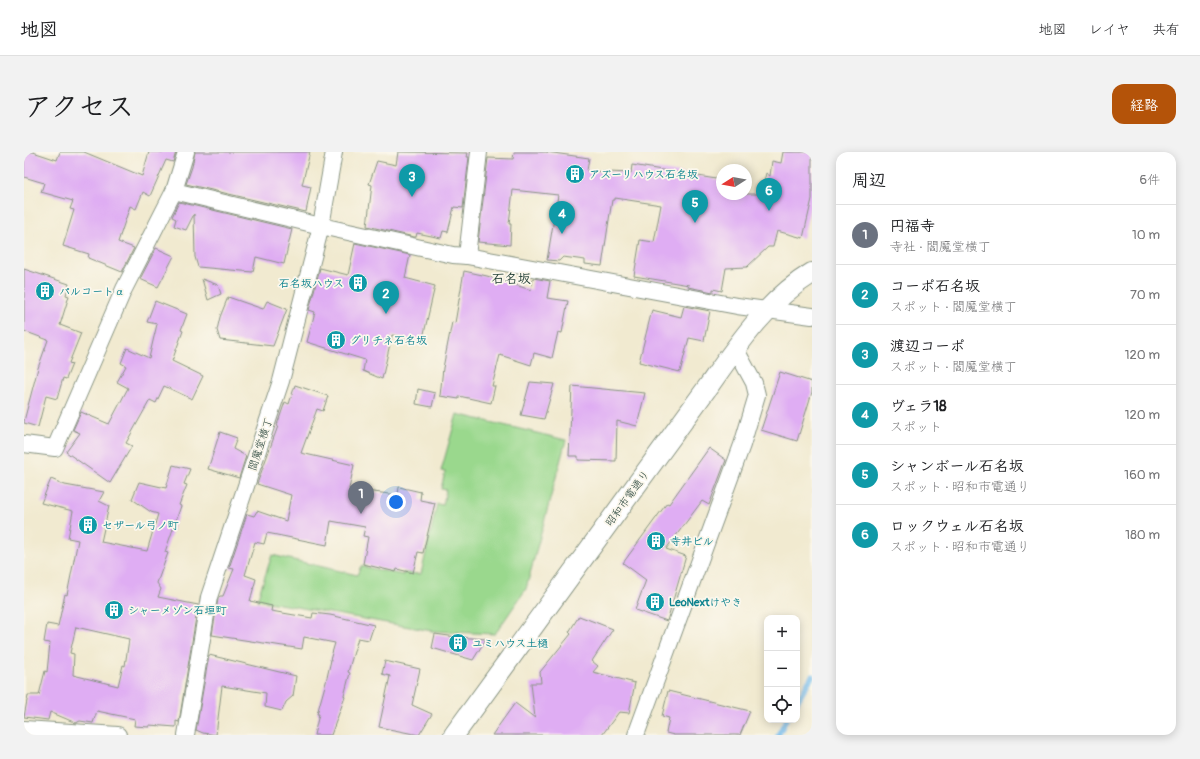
<!DOCTYPE html>
<html lang="ja">
<meta charset="utf-8">
<style>
body{margin:0;font-family:Pangolin,"Klee One",sans-serif;background:#f2f2f2;color:#202124}
.controls{position:absolute;right:12px;bottom:12px;display:grid;overflow:hidden;border-radius:8px;box-shadow:0 2px 10px #0003}
.controls button{width:36px;height:36px;display:grid;place-items:center;padding:0;border:0;border-bottom:1px solid #e0e0e0;background:#fff;color:#202124;font:20px sans-serif}
.compass{position:absolute;left:692px;top:12px;width:36px;height:36px;border-radius:50%;background:#fff;box-shadow:0 2px 10px #0003;rotate:259deg}
.you{position:absolute;left:372px;top:350px;width:14px;height:14px;margin:-10px;border:3px solid #fff;border-radius:50%;background:#1a73e8;box-shadow:0 0 0 6px #1a73e833}
.badge{display:grid;place-items:center;width:26px;height:26px;border-radius:50%;background:#b45309;color:#fff;font-size:13px;font-weight:700}
.pin{position:absolute;translate:-50% -33px;filter:drop-shadow(0 1px 2px #0008)}
.pin::after{content:'';position:absolute;top:21px;width:14px;height:12px;background:inherit;clip-path:polygon(0 0,100% 0,50% 100%)}
.list{margin:0;padding:0;list-style:none}
h2{display:flex;justify-content:space-between;align-items:center;height:52px;margin:0;padding:0 16px;font-size:17px}
h2 small{font-size:13px;font-weight:400;color:#757577}
.list li{display:grid;grid-template-columns:26px 1fr auto;gap:12px;align-items:center;box-sizing:border-box;height:60px;padding:0 16px;border-top:1px solid #e0e0e0}
.list b{display:block;font-size:15px;white-space:nowrap}
.list p{margin:0;font-size:13px;white-space:nowrap;color:#757577}
.list em{font-size:13px;font-style:normal;color:#757577}
.icon{flex:none;width:22px;height:22px;fill:none;stroke:currentColor;stroke-width:2;stroke-linecap:round;stroke-linejoin:round}
.map{position:relative;flex:none;width:788px;height:583px;overflow:hidden;border-radius:12px}
header{display:flex;align-items:center;gap:24px;box-sizing:border-box;height:56px;padding:0 20px;background:#fff;border-bottom:1px solid #e0e0e0}
header strong{font-size:19px}
nav{display:flex;gap:22px;margin-inline-start:auto;font-size:14px}
.intro{display:flex;align-items:center;justify-content:space-between;box-sizing:border-box;height:96px;padding:0 24px}
h1{margin:0;font-size:28px}
.button{padding:10px 18px;border-radius:12px;background:#b45309;color:#fff;font-size:14px;font-weight:700}
main{display:flex;gap:24px;padding:0 24px}
aside{flex:1;background:#fff;border-radius:12px;box-shadow:0 2px 10px #0003}
.map>svg:first-child{display:block}
.green{fill:#9ad88d;stroke:#5c8a60}
.lines{fill:none;stroke-linecap:round;stroke-linejoin:round}
.stream{stroke:#77beee;stroke-width:5.5}
.building{fill:#dfadf3;fill-rule:evenodd}
.minor-casing{stroke:#889482;stroke-width:18}
.tertiary-casing{stroke:#889482;stroke-width:22}
.minor{stroke:#fff;stroke-width:16}
.tertiary{stroke:#fff;stroke-width:20}
.labels{text-anchor:middle;stroke-width:3.5;stroke-linejoin:round;paint-order:stroke}
.culture-label{font-size:11px;font-weight:bold;fill:#0d838f;stroke:#fbf7ec;text-anchor:start}
.street-label{font-size:11px;fill:#1f3d34;stroke:#fbf7ec}
.quarter-label{font-size:13px;font-weight:bold;fill:#1f3d34;stroke:#fbf7ec}
</style>
<header>
<strong>地図</strong>
<nav><a>地図</a><a>レイヤ</a><a>共有</a></nav>
</header>
<div class="intro"><h1>アクセス</h1><a class="button">経路</a></div>
<main>
<div class="map">
<svg width="788" height="583" viewBox="0 0 788 583">
<rect width="100%" height="100%" fill="#fbf7ec"/>
<filter id="ink" filterUnits="userSpaceOnUse"><feTurbulence type="fractalNoise" baseFrequency=".025" numOctaves="2"/><feDisplacementMap in="SourceGraphic" scale="8" xChannelSelector="R" yChannelSelector="G"/><feConvolveMatrix kernelMatrix="1 2 1 2 8 2 1 2 1" color-interpolation-filters="sRGB"/></filter>
<filter id="wash" filterUnits="userSpaceOnUse"><feTurbulence type="fractalNoise" baseFrequency=".012" numOctaves="4" result="noise"/><feDisplacementMap in="SourceGraphic" scale="16" xChannelSelector="R" yChannelSelector="G"/><feGaussianBlur stdDeviation="0.9" result="paint"/><feColorMatrix in="noise" values="0 0 0 0 0 0 0 0 0 0 0 0 0 0 0 0 0 1.4 0 .05"/><feComposite in="paint" operator="in"/></filter>
<g filter="url(#wash)">
<rect width="100%" height="100%" fill="#f1ead0"/>
<!-- green -->
<path class="green" d="M433,262L542,288L502,437L471,482L408,479L233,448L248,403L333,423L337,414L379,423V421L397,422L413,352L419,353L422,338L417,337L421,320L417,319Z"/>
<g class="lines">
<!-- stream -->
<g class="stream">
<path d="M773,550L788,524"/>
<path d="M754,583L762,568"/>
</g>
</g>
<g id="blocks">
<!-- building -->
<g class="building">
<path d="M0,0H9L33,8L36,0H60L118,24L125,0H152L149,10L142,8L126,44L119,40L112,57L106,54L94,90L110,96L98,120L64,106L65,102L39,94L50,58L46,57L49,49L17,40L20,31L0,25Z"/>
<path d="M171,0H286L278,33L287,35L282,60L162,32L168,15Z"/>
<path d="M374,0L444,1L443,5H445L439,56L430,55L424,80L419,79L417,86L393,81L392,85H390L343,74L348,33L345,32L353,9L372,13Z"/>
<path d="M490,0H522L565,6L563,19L607,21L608,13L698,28V42H737L742,21L746,24L748,9L757,11L759,0H788V47L779,86L753,79L749,95H744L723,115L702,116L698,139L689,137V140L664,135L665,133L610,124L616,88L630,90L637,53L591,46V48H588L578,114L561,112V108L539,105L535,109L523,108L534,43L489,38L485,72H487L486,93L454,90L464,6L489,7Z"/>
<path d="M155,50L268,77L260,112L232,105L229,120L174,115L171,105L170,62L162,78L150,74L152,67L148,65Z"/>
<path d="M331,91L386,103L381,126L411,134L398,190L368,183L358,227L339,219L341,208L283,190L291,160L285,158L296,116L324,123Z"/>
<path d="M132,96L150,104L134,135L116,127Z"/>
<path d="M0,117L45,132L42,143L45,144L36,173L57,181L45,211L48,212L42,227L39,226L33,247L22,244L14,275L0,271V269L14,216L24,188L0,179Z"/>
<path d="M440,119L463,124L507,138L509,126L526,129L523,146L544,149L538,181L534,180L528,206L510,201L507,213L476,203L468,234H471L467,251L435,244V247L416,244L419,216L428,170L431,171Z"/>
<path d="M178,127L194,133L197,142L184,148Z"/>
<path d="M204,145L239,157L243,149L263,157L249,194L196,188L193,178L196,165Z"/>
<path d="M131,149L163,162L157,178L159,179L148,209L179,224L168,247L140,234L132,251L126,248L102,291L108,294L86,331L42,300L56,281L49,278L57,260L85,272L104,236L93,230L102,214L97,211L103,196L125,206L133,172L123,170Z"/>
<path d="M660,154L686,159L680,189L665,186L656,220L615,210L628,158L657,165Z"/>
<path d="M756,220L788,230V240L773,289L737,278Z"/>
<path d="M506,230L530,232L520,267L497,263Z"/>
<path d="M271,233L304,244L299,259L293,257L277,301L330,313L325,337L374,343L375,335L397,340L396,348L411,351L399,401L394,400L389,421L373,417L372,420L339,412L344,385L339,384L341,375L307,369L303,393L243,381L240,392L231,390L221,423L232,427L226,449L248,454L247,459L288,466L289,461L306,463L350,473L345,488L334,486L324,520L326,521L320,544L321,545L307,583H290L295,562H293L302,530L307,508H306L311,491L280,485L278,497L188,483L194,447L196,444H199L210,417L205,416L223,362L230,364L233,359L262,369L267,343L233,332L254,274L253,273L261,250L265,252Z"/>
<path d="M548,234L621,241L613,274L593,269L592,309L554,308V304H545Z"/>
<path d="M394,237L411,241L408,255L392,252Z"/>
<path d="M196,280L213,286L209,297L222,304L215,326L184,317Z"/>
<path d="M685,296L702,308L685,353L678,349L642,397L662,404L643,469L611,458L622,428L599,411L643,351L645,352Z"/>
<path d="M149,313L166,317L160,332L163,333L155,353L157,354L141,400L144,401L133,431L137,437L134,445L174,453L155,570L152,569V575L125,573V575L110,574L111,567L73,559L69,571L56,569L52,571L26,560L24,568L0,565L4,543H15L21,519L23,520L26,491L20,490L23,472L34,474L41,442L43,443L54,388L44,386L49,359L17,351L27,327L41,333L80,340L75,349L85,354L77,390L123,399L134,362L127,360L108,347L115,330L142,336ZM52,475L105,487L101,514L99,513L94,534L49,523L50,502L46,501Z"/>
<path d="M555,464L589,477L568,509L574,514L569,520L611,531L605,561L595,560L578,583H468L491,551L511,566L507,531H517L516,520L547,482L545,480Z"/>
<path d="M411,482L432,485L462,487L449,508L408,496Z"/>
<path d="M185,503L272,524L269,544L262,550L258,559L241,555L242,541L198,534L192,583L179,581L172,578Z"/>
<path d="M361,509L396,517L388,553L408,562L395,583L355,575L366,524L358,522Z"/>
<path d="M644,539L726,559L716,583H650L642,581L645,566L638,564Z"/>
</g>
</g>
</g>
<g filter="url(#ink)">
<use href="#blocks" fill-opacity="0" stroke="#889482" stroke-width="1"/>
<g class="lines">
<defs>
<g id="minor">
<path d="M150,39L297,74L429,103L443,104L713,154L788,164"/>
<path d="M443,104L455,0"/>
<path d="M0,292L31,296L100,137L150,39L162,0"/>
<path d="M0,577L94,583"/>
<path d="M162,583L185,445L257,229L297,74L310,0"/>
<path d="M612,583L718,293L733,243L730,231L711,196"/>
</g>
<path id="tertiary" d="M430,583L686,232C714,192 745,147 788,121"/>
</defs>
<!-- minor casing -->
<use href="#minor" class="minor-casing"/>
<!-- tertiary casing -->
<use href="#tertiary" class="tertiary-casing"/>
<!-- minor -->
<use href="#minor" class="minor"/>
<!-- tertiary -->
<use href="#tertiary" class="tertiary"/>
</g>
</g>
<!-- icons -->
<defs>
<symbol id="building-disc" viewBox="-11 -11 22 22"><circle r="9.5" fill="#0f9aa8" stroke="#fbf7ec"/><path d="M-4-6H4V6H1V3H-1V6H-4ZM-2.5-4.3h1.7v1.8h-1.7ZM.8-4.3h1.7v1.8H.8ZM-2.5-1h1.7V.8h-1.7ZM.8-1h1.7V.8H.8Z" fill="#fff"/></symbol>
</defs>
<g fill-rule="evenodd">
<use href="#building-disc" x="540" y="11" width="22" height="22"/>
<use href="#building-disc" x="323" y="120" width="22" height="22"/>
<use href="#building-disc" x="10" y="128" width="22" height="22"/>
<use href="#building-disc" x="301" y="177" width="22" height="22"/>
<use href="#building-disc" x="53" y="362" width="22" height="22"/>
<use href="#building-disc" x="621" y="378" width="22" height="22"/>
<use href="#building-disc" x="620" y="439" width="22" height="22"/>
<use href="#building-disc" x="79" y="447" width="22" height="22"/>
<use href="#building-disc" x="423" y="480" width="22" height="22"/>
</g>
<g class="labels">
<!-- culture labels -->
<g class="culture-label">
<text x="565" y="26">アズーリハウス石名坂</text>
<text x="320" y="135" text-anchor="end">石名坂ハウス</text>
<text x="35" y="143">パルコートα</text>
<text x="326" y="192">グリチネ石名坂</text>
<text x="78" y="377">セザール弓ノ町</text>
<text x="646" y="393">寺井ビル</text>
<text x="645" y="454">LeoNextけやき</text>
<text x="104" y="462">シャーメゾン石垣町</text>
<text x="448" y="495">ユミハウス土樋</text>
</g>
<!-- street labels -->
<g class="street-label">
<text transform="translate(236 292) rotate(-72)" y="4">閻魔堂横丁</text>
<text transform="translate(603 346) rotate(-54)" y="4">昭和市電通り</text>
</g>
<!-- quarter labels -->
<g class="quarter-label">
<text x="487" y="131">石名坂</text>
</g>
</g>
</svg>
<div class="controls">
<button>+</button>
<button>−</button>
<button><svg class="icon" aria-label="locate" viewBox="0 0 24 24"><circle cx="12" cy="12" r="6"/><path d="M12 2v4M12 18v4M2 12h4M18 12h4"/></svg></button>
</div>
<svg class="compass" viewBox="-18 -18 36 36"><path d="M0-13l5 13h-10z" fill="#e53935"/><path d="M0 13l5-13h-10z" fill="#757577"/></svg>
<div class="you"></div>
<div class="pin badge" style="left:337px;top:362px;background:#6b7280">1</div>
<div class="pin badge" style="left:362px;top:162px;background:#0f9aa8">2</div>
<div class="pin badge" style="left:388px;top:45px;background:#0f9aa8">3</div>
<div class="pin badge" style="left:538px;top:82px;background:#0f9aa8">4</div>
<div class="pin badge" style="left:671px;top:71px;background:#0f9aa8">5</div>
<div class="pin badge" style="left:745px;top:59px;background:#0f9aa8">6</div>
</div>
<aside>
<h2>周辺<small>6件</small></h2>
<ul class="list">
<li><span class="badge" style="background:#6b7280">1</span><div><b>円福寺</b><p>寺社 · 閻魔堂横丁</p></div><em>10 m</em></li>
<li><span class="badge" style="background:#0f9aa8">2</span><div><b>コーポ石名坂</b><p>スポット · 閻魔堂横丁</p></div><em>70 m</em></li>
<li><span class="badge" style="background:#0f9aa8">3</span><div><b>渡辺コーポ</b><p>スポット · 閻魔堂横丁</p></div><em>120 m</em></li>
<li><span class="badge" style="background:#0f9aa8">4</span><div><b>ヴェラ18</b><p>スポット</p></div><em>120 m</em></li>
<li><span class="badge" style="background:#0f9aa8">5</span><div><b>シャンボール石名坂</b><p>スポット · 昭和市電通り</p></div><em>160 m</em></li>
<li><span class="badge" style="background:#0f9aa8">6</span><div><b>ロックウェル石名坂</b><p>スポット · 昭和市電通り</p></div><em>180 m</em></li>
</ul>
</aside>
</main>
